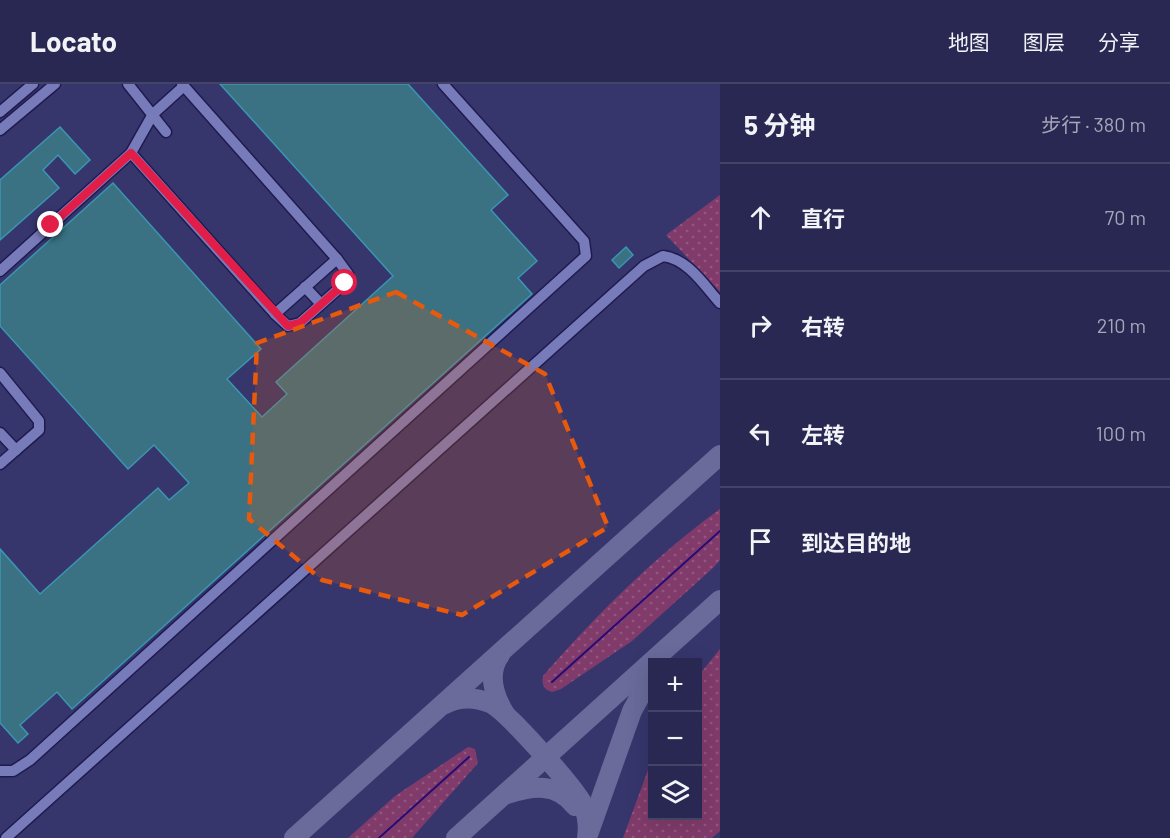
<!DOCTYPE html>
<html lang="zh">
<meta charset="utf-8">
<style>
body{margin:0;font-family:Barlow,"Noto Sans SC",sans-serif;background:#303059;color:#f1f3f6}
.controls{position:absolute;right:18px;bottom:18px;display:grid;overflow:hidden;border-radius:0px;box-shadow:0 6px 24px #0002}
.controls button{width:54px;height:54px;display:grid;place-items:center;padding:0;border:0;border-bottom:2px solid #444469;background:#282852;color:#f1f3f6;font:30px sans-serif}
.stop{position:absolute;width:18px;height:18px;margin:-14px;border:4px solid #e11d48;border-radius:50%;background:#fff}
.stop.end{background:#e11d48;border-color:#fff;box-shadow:0 2px 6px #0008}
.list{margin:0;padding:0;list-style:none}
h2{display:flex;justify-content:space-between;align-items:center;height:78px;margin:0;padding:0 24px;font-size:26px}
h2 small{font-size:20px;font-weight:400;color:#a5a6b8}
.list li{display:grid;grid-template-columns:39px 1fr auto;gap:18px;align-items:center;box-sizing:border-box;height:108px;padding:0 24px;border-top:2px solid #444469}
.list b{display:block;font-size:22px;white-space:nowrap}
.list em{font-size:20px;font-style:normal;color:#a5a6b8}
.icon{flex:none;width:33px;height:33px;fill:none;stroke:currentColor;stroke-width:2;stroke-linecap:round;stroke-linejoin:round}
.map{position:relative;flex:none;width:720px;height:754px;overflow:hidden}
header{display:flex;align-items:center;gap:36px;box-sizing:border-box;height:84px;padding:0 30px;background:#282852;border-bottom:2px solid #444469}
header strong{font-size:28px}
nav{display:flex;gap:33px;margin-inline-start:auto;font-size:21px}
main{display:flex}
aside{flex:1;background:#282852}
.map>svg:first-child{display:block}
.grass{fill:url(#grass-dots)}
.lines{fill:none;stroke-linecap:round;stroke-linejoin:round}
.stream{stroke:#260b77;stroke-width:2}
.taxiway{stroke:#6a6a9b;stroke-width:20}
.building{fill:#3a7183;stroke:#3b96b1;stroke-width:1.5}
.minor-casing{stroke:#1f1b50;stroke-width:13}
.minor{stroke:#787bb9;stroke-width:10}
.route{stroke:#e11d48;stroke-width:8}
.marked{fill:#e8590c;fill-opacity:0.2;stroke:#e8590c;stroke-width:4.5;stroke-dasharray:12 8;stroke-linejoin:round}
</style>
<header>
<strong>Locato</strong>
<nav><a>地图</a><a>图层</a><a>分享</a></nav>
</header>
<main>
<div class="map">
<svg width="720" height="754" viewBox="0 0 720 754">
<defs>
<pattern id="grass-dots" width="8" height="8" patternUnits="userSpaceOnUse" patternTransform="scale(1.5)"><rect width="8" height="8" fill="#813b6b"/><path d="M2 2h.1M6 6h.1" fill="none" stroke="#925681" stroke-width="1.8" stroke-linecap="round"/></pattern>
</defs>
<rect width="100%" height="100%" fill="#36366d"/>
<!-- grass -->
<g class="grass">
<path d="M720,111V208L666,151Z"/>
<path d="M720,425V476L714,483L632,557L561,605L552,608C544,606 541,600 543,592C596,531 654,473 720,425Z"/>
<path d="M720,565V747L712,754H623L652,675V732H698V592Z"/>
<path d="M468,663L475,665L478,679L412,754H348L395,712Z"/>
</g>
<g class="lines">
<!-- stream -->
<g class="stream">
<path d="M552,598L720,447"/>
<path d="M379,754L469,673"/>
</g>
<!-- taxiway -->
<g class="taxiway">
<path d="M500,571C487,589 494,612 505,630"/>
<path d="M445,620C459,613 475,613 490,619C507,627 567,696 579,714C587,725 589,741 587,754"/>
<path d="M507,710C532,702 557,698 575,722"/>
<path d="M589,748L632,627L652,590"/>
<path d="M294,754L720,371"/>
<path d="M456,754L720,516"/>
</g>
</g>
<!-- building -->
<g class="building">
<path d="M220,0H408L508,111L491,126L537,177L518,194L532,210L72,625L57,608L20,641L28,650L18,659L0,639V465L40,510L158,404L169,416L189,399L154,361L128,385L0,242V201L113,99L261,265L227,295L262,333L287,310L276,298L393,192Z"/>
<path d="M60,43L90,76L75,90L58,71L43,86L59,104L0,156V96Z"/>
<path d="M626,163L633,171L619,184L612,176Z"/>
</g>
<g class="lines">
<defs>
<g id="minor">
<path d="M128,0L166,48"/>
<path d="M0,28L33,0"/>
<path d="M0,46L55,0"/>
<path d="M131,69L275,230L337,175L182,0"/>
<path d="M0,187L131,69L153,30L184,2"/>
<path d="M305,203L321,220"/>
<path d="M275,230L288,242L300,239L345,199L348,190L337,175"/>
<path d="M0,289L39,337V346L0,380"/>
<path d="M0,349L16,366"/>
<path d="M0,687H13L30,676L586,172L584,157L443,0"/>
<path d="M6,754L644,182L663,172C688,175 704,201 720,219"/>
</g>
</defs>
<!-- minor casing -->
<use href="#minor" class="minor-casing"/>
<!-- minor -->
<use href="#minor" class="minor"/>
</g>
<g class="lines">
<!-- route -->
<path class="route" d="M51,141L131,69L288,242L300,239L345,199"/>
</g>
<!-- marked area -->
<path class="marked" d="M396,208L545,290L608,443L462,531L322,496L249,435L257,259Z"/>
</svg>
<div class="controls">
<button>+</button>
<button>−</button>
<button><svg class="icon" aria-label="layers" viewBox="0 0 24 24"><path d="M12 4l9 5-9 5-9-5zM3 14l9 5 9-5"/></svg></button>
</div>
<div class="stop" style="left:345px;top:199px"></div>
<div class="stop end" style="left:51px;top:141px"></div>
</div>
<aside>
<h2>5 分钟<small>步行 · 380 m</small></h2>
<ul class="list">
<li><svg class="icon" aria-label="ahead" viewBox="0 0 24 24"><path d="M12 20V5M6 11l6-6 6 6"/></svg><div><b>直行</b></div><em>70 m</em></li>
<li><svg class="icon" aria-label="right" viewBox="0 0 24 24"><path d="M7 20v-9h11M14 6l5 5-5 5"/></svg><div><b>右转</b></div><em>210 m</em></li>
<li><svg class="icon" aria-label="left" viewBox="0 0 24 24"><path d="M17 20v-9H6M10 6l-5 5 5 5"/></svg><div><b>左转</b></div><em>100 m</em></li>
<li><svg class="icon" aria-label="arrive" viewBox="0 0 24 24"><path d="M6 21V4h12l-3 4 3 4H6"/></svg><div><b>到达目的地</b></div></li>
</ul>
</aside>
</main>
